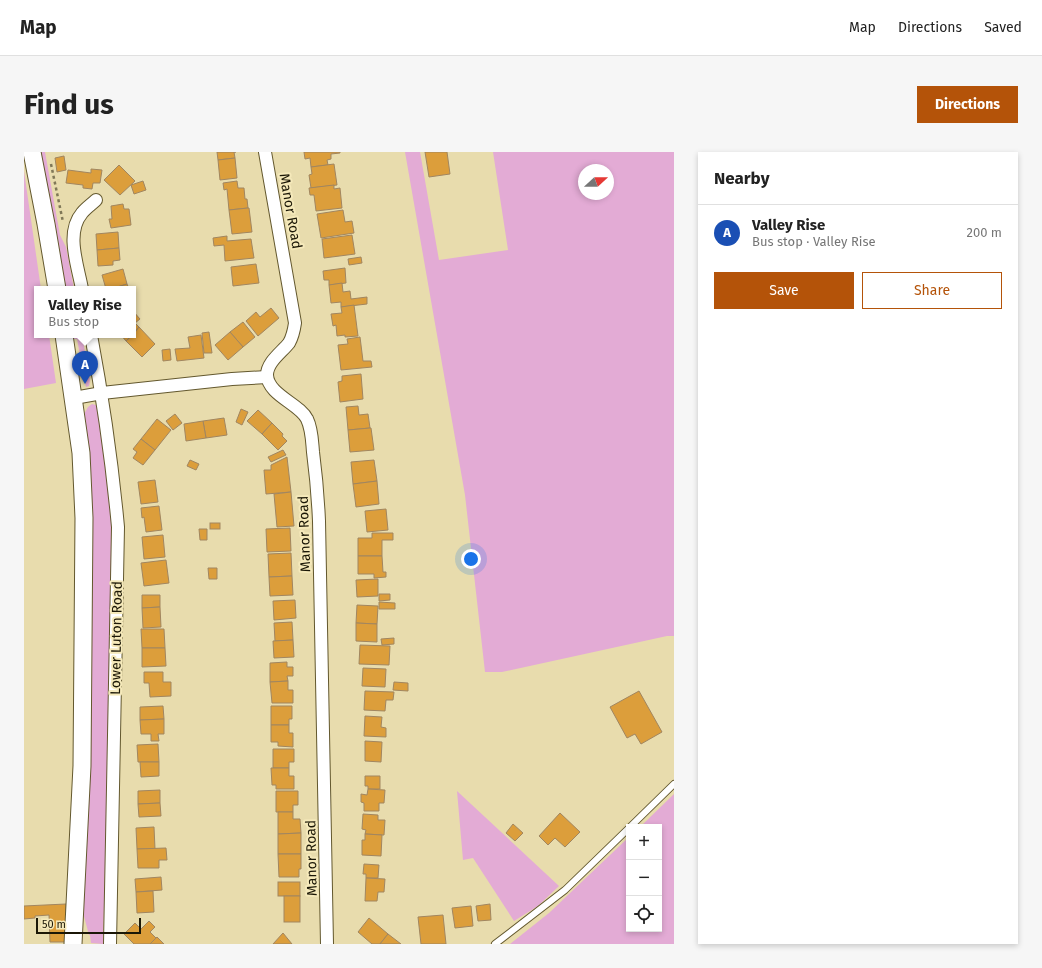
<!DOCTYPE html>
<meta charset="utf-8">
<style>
body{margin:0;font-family:"Fira Sans",sans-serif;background:#f6f6f6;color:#222}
.controls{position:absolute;right:12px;bottom:12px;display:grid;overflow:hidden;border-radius:0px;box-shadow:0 2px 6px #0003}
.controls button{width:36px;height:36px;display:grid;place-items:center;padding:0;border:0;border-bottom:1px solid #e0e0e0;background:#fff;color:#222;font:20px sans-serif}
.compass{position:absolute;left:554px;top:12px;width:36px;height:36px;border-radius:50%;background:#fff;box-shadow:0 2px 6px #0003;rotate:69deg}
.scale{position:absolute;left:12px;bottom:10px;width:105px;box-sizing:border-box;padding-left:4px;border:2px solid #1b1706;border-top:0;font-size:11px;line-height:14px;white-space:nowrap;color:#1b1706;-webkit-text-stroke:3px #f5e9ba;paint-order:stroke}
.you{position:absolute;left:447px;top:407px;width:14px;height:14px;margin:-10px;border:3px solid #fff;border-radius:50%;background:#1a73e8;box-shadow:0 0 0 6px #1a73e833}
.badge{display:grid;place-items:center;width:26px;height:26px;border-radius:50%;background:#b45309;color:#fff;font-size:13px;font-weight:700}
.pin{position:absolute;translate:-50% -33px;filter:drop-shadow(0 1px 2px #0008)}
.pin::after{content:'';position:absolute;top:21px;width:14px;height:12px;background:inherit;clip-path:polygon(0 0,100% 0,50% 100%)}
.popup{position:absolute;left:10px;top:134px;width:102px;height:52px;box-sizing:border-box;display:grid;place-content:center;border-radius:0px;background:#fff;filter:drop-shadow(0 1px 3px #0005);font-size:13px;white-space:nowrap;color:#767676}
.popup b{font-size:15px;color:#222}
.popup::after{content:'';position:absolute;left:50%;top:100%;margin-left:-8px;border:8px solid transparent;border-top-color:#fff}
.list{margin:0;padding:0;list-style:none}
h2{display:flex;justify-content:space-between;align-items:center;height:52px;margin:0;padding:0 16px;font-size:17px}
h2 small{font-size:13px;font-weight:400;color:#767676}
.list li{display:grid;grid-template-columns:26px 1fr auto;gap:12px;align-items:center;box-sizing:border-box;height:56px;padding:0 16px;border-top:1px solid #e0e0e0}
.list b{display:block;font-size:15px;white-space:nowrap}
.list p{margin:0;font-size:13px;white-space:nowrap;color:#767676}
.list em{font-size:13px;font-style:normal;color:#767676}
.actions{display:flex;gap:8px;padding:12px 16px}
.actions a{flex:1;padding:9px 0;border:1px solid #b45309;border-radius:0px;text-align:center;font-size:14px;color:#b45309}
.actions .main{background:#b45309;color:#fff}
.icon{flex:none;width:22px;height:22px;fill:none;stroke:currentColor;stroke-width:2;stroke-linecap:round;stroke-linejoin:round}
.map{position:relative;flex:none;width:650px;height:792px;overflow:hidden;border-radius:0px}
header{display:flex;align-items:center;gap:24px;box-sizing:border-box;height:56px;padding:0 20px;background:#fff;border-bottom:1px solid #e0e0e0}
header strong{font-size:19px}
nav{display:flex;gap:22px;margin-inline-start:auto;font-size:14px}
.intro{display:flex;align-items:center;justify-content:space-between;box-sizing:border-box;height:96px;padding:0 24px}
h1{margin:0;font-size:28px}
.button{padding:10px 18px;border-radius:0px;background:#b45309;color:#fff;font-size:14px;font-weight:700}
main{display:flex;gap:24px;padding:0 24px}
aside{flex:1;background:#fff;border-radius:0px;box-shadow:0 2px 6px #0003}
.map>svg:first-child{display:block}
.green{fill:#e3abd5;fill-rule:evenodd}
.building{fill:#dc9e3b;stroke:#a18660}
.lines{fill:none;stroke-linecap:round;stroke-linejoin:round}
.lane-casing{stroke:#63582e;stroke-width:8}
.street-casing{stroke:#63582e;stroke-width:14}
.secondary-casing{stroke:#63582e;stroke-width:19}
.path{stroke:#807858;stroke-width:2.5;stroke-dasharray:3 3;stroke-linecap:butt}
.lane{stroke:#fff;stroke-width:6}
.street{stroke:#fff;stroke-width:12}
.secondary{stroke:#fff;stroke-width:17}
.labels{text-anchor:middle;stroke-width:4;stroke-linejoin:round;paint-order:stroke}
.street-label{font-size:14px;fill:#1b1706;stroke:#f5e9ba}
</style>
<header>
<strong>Map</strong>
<nav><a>Map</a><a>Directions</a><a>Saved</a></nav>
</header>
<div class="intro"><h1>Find us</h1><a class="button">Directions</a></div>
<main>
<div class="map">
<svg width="650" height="792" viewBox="0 0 650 792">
<rect width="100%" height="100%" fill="#e8dcad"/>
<!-- green -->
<g class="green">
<path d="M15,0H21L36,83L42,95L50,137H40Z"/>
<path d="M381,0H396L415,108L484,98L469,0H650V484H643L478,520H461L441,343ZM560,18H584V42H560Z"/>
<path d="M0,19L17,137H13V183H25L32,231L0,237Z"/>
<path d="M48,183H58L66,229L65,234L62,235L53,187H49Z"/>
<path d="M68,252L75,254L90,373L79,792L67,791L66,783H65L58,757L68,369L67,316L60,262L64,255Z"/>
<path d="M433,639L535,734L514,754L490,769L449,706L439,708Z"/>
<path d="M650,642V792H486L525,761L605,685V777H635V675H616Z"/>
</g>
<!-- building -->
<g class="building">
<path d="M193,0H212H210L211,6L194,8Z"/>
<path d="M280,0H316V1L307,2V7L303,8L304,13L287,15L286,6L281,7Z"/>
<path d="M401,0H423L426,22L405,25Z"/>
<path d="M40,4L42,18L33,20L31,6Z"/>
<path d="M211,6L213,26L196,28L194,8Z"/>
<path d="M310,12L313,33L287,36L285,23L288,22L287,15Z"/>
<path d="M95,13L111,29L96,43L80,28Z"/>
<path d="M67,17L78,18L76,31H69L68,37L59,36V33L42,31L44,18L67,21Z"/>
<path d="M119,29L122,38L110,42L107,33Z"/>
<path d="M213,29L214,36H220L221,47H223L224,56L205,58L203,37L200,38L199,31Z"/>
<path d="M310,33V37L316,36L318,56L292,59L290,43H286L285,36Z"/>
<path d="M99,52L100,57H105L107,73L87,76L85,67H88L87,54Z"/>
<path d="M224,56H225L228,80L208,82L205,58Z"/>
<path d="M319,58L321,70L328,69L330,81L297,86L293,62Z"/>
<path d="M94,80L95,96L73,98L72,82Z"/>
<path d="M328,83L331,102L300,106L298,87Z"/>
<path d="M203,84V89L227,87L230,106L201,109L200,93L190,94L189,86Z"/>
<path d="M95,96L96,108L89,109V113L74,114L73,98Z"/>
<path d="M337,105L338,111L325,113L324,107Z"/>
<path d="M232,112L235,131L209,134L207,115Z"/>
<path d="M321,116L322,131L305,133V128H300L299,119Z"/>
<path d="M99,117L103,132L87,137H82L78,123Z"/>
<path d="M318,131L319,140L326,139L327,147L343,145V152L317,155V150L307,151L305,133Z"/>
<path d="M103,132L105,137H87Z"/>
<path d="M330,153L334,184L321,185V183L313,184L312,173L309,174L307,162L318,161L317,155Z"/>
<path d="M247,156L255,166L234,184L222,169L232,160L236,165Z"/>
<path d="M109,159L116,167L111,171L115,175L109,182Z"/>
<path d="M219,170L231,185L219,195L206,180Z"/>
<path d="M115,175L131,192L118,205L102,189L109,183Z"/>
<path d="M185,180L188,201H180L178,181Z"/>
<path d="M206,180L219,195L204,208L191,193Z"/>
<path d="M97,183H108L102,189Z"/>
<path d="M177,183L180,206L153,209L151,197L166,196L164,185Z"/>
<path d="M336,185L339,209H347L348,215L317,218L314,193L324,192L323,187Z"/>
<path d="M146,197L147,208L139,209L138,198Z"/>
<path d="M337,222L339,247L316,250L314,230L318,229V224Z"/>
<path d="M334,254L335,263L344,262L346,276L324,278L322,255Z"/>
<path d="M217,257L224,260L218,273L212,270Z"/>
<path d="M234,258L248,271L238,282L223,269Z"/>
<path d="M151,262L158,271L149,278L142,269Z"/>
<path d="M200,266L203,283L182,286L179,269Z"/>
<path d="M133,267L147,278L131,298L117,287Z"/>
<path d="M179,269L182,286L162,289L160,272Z"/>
<path d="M248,271L259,282L258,284L263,289L254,298L238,282Z"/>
<path d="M346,276H347L350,298L326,300L324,278Z"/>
<path d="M117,287L131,298L119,313L109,306L113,300L109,297Z"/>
<path d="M259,298L262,303L247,310L244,305Z"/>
<path d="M263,305L267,340L242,342L240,318H247V313Z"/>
<path d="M166,308L175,312L172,318L163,314Z"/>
<path d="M350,308L353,329L329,332L327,310Z"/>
<path d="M131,328L134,350L117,352L114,330Z"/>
<path d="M353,329L355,352L332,355L329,332Z"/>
<path d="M267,340L270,374L253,375L250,342Z"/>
<path d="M135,354L138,378L122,380L120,365L118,366L117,356Z"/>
<path d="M362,357L364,378L343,380L341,359Z"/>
<rect x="186" y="371" width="10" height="6"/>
<path d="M266,376L267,399L243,400L242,377Z"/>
<path d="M175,377H183V388H176Z"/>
<path d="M348,381H369V388H358V404H334V386H348Z"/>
<path d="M139,383L141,405L120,407L118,385Z"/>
<path d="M267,401L268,424L245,425L244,402Z"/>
<path d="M334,404H358L359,420H362V425L350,426V422H334Z"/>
<path d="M142,408L145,431L120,434L117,411Z"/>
<path d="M184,416H193V427H185Z"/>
<path d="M268,424L269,443L246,444L245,425Z"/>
<path d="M354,427V444L333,445L332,428Z"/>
<path d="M355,442H366V448L355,449Z"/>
<path d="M118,443H136V455L118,456Z"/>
<path d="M271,448L272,466L250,468L249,449Z"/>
<path d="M355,450L371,451V457H355Z"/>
<path d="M333,453L354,454L353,472L332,471Z"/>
<path d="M136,455L137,475L119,476L118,456Z"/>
<path d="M268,470L269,488L251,489L250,471Z"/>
<path d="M332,471L353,472V490L332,489Z"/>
<path d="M117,477H140L141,496H118Z"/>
<path d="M370,486V492L358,493L357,487Z"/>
<path d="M269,488L270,505L250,506L249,489Z"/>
<path d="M336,493L366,494L365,513L335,512Z"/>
<path d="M118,496H141L142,514L118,515Z"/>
<path d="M263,510V515H269V524H263L264,529L246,530V511Z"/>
<path d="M339,516L362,517L361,535L338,534Z"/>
<path d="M120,520H139V530H147V544L126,545L125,531H120Z"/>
<path d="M264,529V538H269V551H248L246,530Z"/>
<path d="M370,530L384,531V539L369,538Z"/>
<path d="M341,539L370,540L369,548H362L361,559L340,558Z"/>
<path d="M615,539L638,580L617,592L611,582L603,586L586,555Z"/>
<path d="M139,554L140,567L116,568V555Z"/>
<path d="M247,554H268V567H265V573H247Z"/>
<path d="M341,564L358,565L357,575L362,576V585L340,584Z"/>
<path d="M140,567V582H134L135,589H127V582H117L116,568Z"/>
<path d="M247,573H265V581H269V595L254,594V590H247Z"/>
<path d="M341,589L358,590L357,610L341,609Z"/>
<path d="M134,592L135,610H114L113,593Z"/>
<path d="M249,597H270V610H265V616H249Z"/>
<path d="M116,610H135V624L117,625Z"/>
<path d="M247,616H265V624H270V637H252V633H248Z"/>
<path d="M341,624H356V637H344V634H341Z"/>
<path d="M344,637L361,638L360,651H355V659H340V651L337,650V642L343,643Z"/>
<path d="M136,638V651L114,652V639Z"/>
<path d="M252,639H274V653H269V660H252Z"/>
<path d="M136,651L137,664L115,665L114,652Z"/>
<path d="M254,660H269V667H276L277,681L254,682Z"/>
<path d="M536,661L556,680L541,695L531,686L524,693L515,684Z"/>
<path d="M339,662L354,663V668H361L360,683L341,682L342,678L338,677Z"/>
<path d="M489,672L499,681L491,689L482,681Z"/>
<path d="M130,675L131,697H113L112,676Z"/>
<path d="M277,681V702H254V682Z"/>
<path d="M341,682L358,683L357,704L338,703V688H341Z"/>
<path d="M142,696L143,708H135V716H114L113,697Z"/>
<path d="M254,702H277V717H275V725H255Z"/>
<path d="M340,712L355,713L354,726H342V722H339Z"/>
<path d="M137,725L138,738L112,740L111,727Z"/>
<path d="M342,726L361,727L360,740H354L353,749H341Z"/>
<rect x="254" y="730" width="22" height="14"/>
<path d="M129,739L130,760L113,761L112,740Z"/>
<rect x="260" y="744" width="16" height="26"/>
<path d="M42,752L41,790H26L25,763L11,764V766L0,767V754Z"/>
<path d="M466,752L467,768L454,769L452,754Z"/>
<path d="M447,754L449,774L431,776L428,756Z"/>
<path d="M419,763L422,792H397L394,765Z"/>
<path d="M345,766L364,782L356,792H348L334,780Z"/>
<path d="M125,769L131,775L126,780L132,786L126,792H110L100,782L111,771L117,777Z"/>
<path d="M259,781L268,792H249Z"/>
<path d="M364,782L377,792H356Z"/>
<path d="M133,785L140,792H126Z"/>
</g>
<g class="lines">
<defs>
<g id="lane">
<path d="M606,675L650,632"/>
<path d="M471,792L541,738L605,676"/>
</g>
<g id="street">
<path d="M241,0L271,171C270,178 269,184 265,191C258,200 243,210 243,223C244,243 276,252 283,267C288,277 288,289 289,300C292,323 294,346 295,369L303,792"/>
<path d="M58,137C54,114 41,81 58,61C62,56 68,52 72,48"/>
<path d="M67,183C79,247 88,310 94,375L86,792"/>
<path d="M50,246L78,241L208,227L243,225"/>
</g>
<g id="secondary">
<path d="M8,0L22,72L33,137"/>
<path d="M40,183L57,301L60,366L58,614L49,792"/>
</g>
</defs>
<!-- lane casing -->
<use href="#lane" class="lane-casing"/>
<!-- street casing -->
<use href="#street" class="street-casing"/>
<!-- secondary casing -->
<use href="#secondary" class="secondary-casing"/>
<!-- path -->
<path class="path" d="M27,12L39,70"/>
<!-- lane -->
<use href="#lane" class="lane"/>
<!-- street -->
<use href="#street" class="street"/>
<!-- secondary -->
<use href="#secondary" class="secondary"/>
</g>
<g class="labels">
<!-- street labels -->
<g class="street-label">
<text transform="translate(267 59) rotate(80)" y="5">Manor Road</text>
<text transform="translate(280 382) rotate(-92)" y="5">Manor Road</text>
<text transform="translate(92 486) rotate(-89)" y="5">Lower Luton Road</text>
<text transform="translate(287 706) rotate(-91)" y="5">Manor Road</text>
</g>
</g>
</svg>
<div class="controls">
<button>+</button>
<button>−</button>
<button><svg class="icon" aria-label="locate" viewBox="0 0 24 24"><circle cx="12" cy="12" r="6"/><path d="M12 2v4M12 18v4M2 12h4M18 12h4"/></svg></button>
</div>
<svg class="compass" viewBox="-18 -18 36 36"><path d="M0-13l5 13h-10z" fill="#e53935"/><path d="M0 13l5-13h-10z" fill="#767676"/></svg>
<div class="scale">50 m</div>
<div class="you"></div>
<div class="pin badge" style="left:61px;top:232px;background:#1a4fb4">A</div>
<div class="popup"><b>Valley Rise</b>Bus stop</div>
</div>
<aside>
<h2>Nearby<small></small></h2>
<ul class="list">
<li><span class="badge" style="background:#1a4fb4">A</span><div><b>Valley Rise</b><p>Bus stop · Valley Rise</p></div><em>200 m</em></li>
</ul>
<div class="actions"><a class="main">Save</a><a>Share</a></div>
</aside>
</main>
